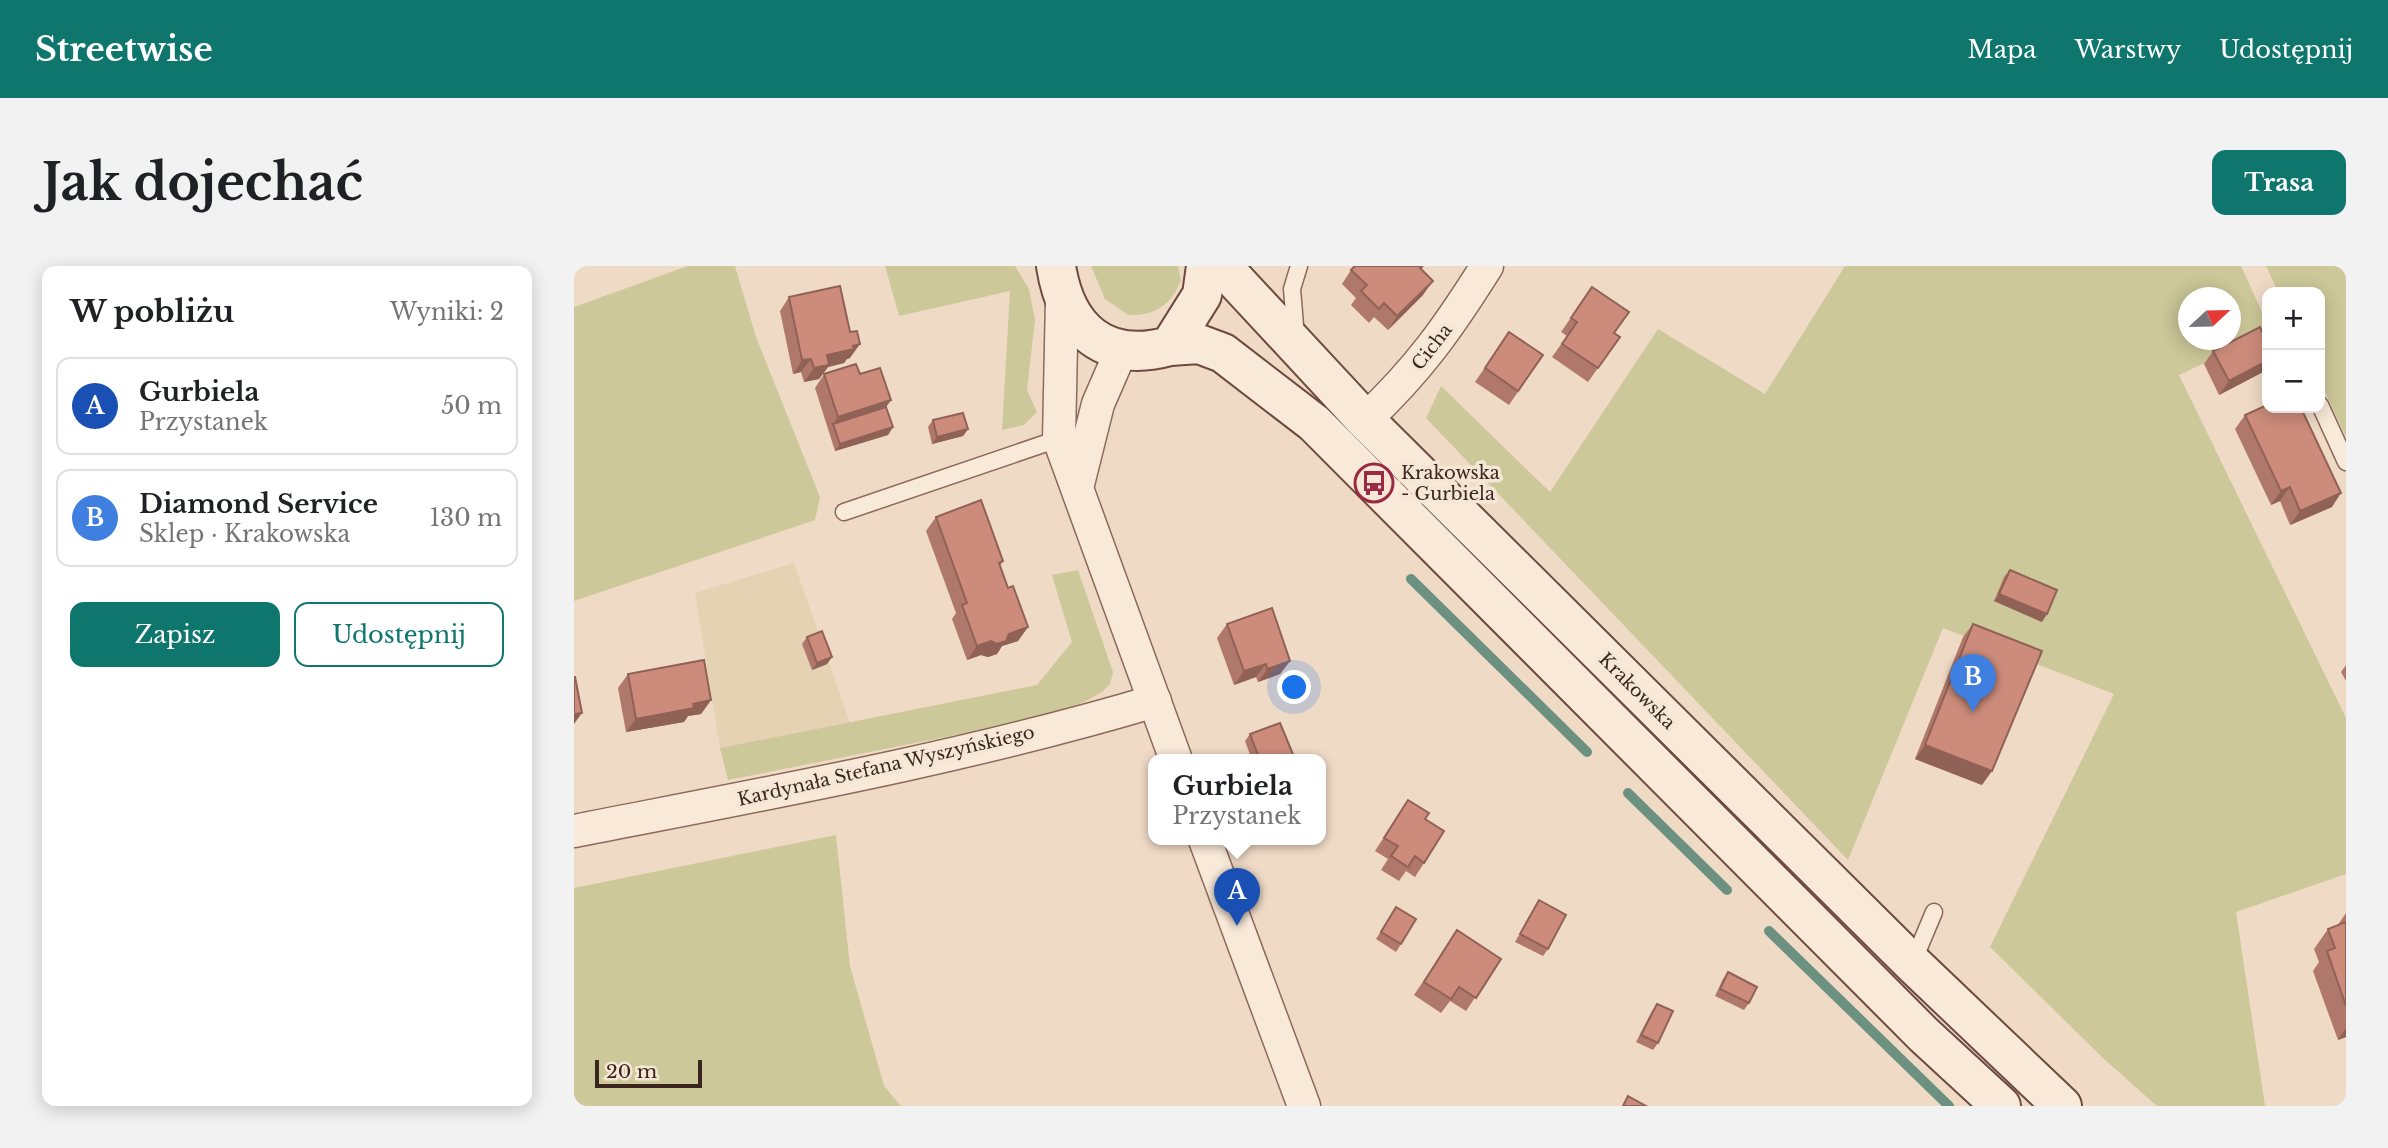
<!DOCTYPE html>
<html lang="pl">
<meta charset="utf-8">
<style>
body{margin:0;font-family:"Libre Baskerville",serif;background:#f2f2f2;color:#202124}
.controls{position:absolute;right:21px;top:21px;display:grid;overflow:hidden;border-radius:14px;box-shadow:0 4px 18px #0003}
.controls button{width:63px;height:63px;display:grid;place-items:center;padding:0;border:0;border-bottom:2px solid #e0e0e0;background:#fff;color:#202124;font:35px sans-serif}
.compass{position:absolute;left:1604px;top:21px;width:63px;height:63px;border-radius:50%;background:#fff;box-shadow:0 4px 18px #0003;rotate:68deg}
.scale{position:absolute;left:21px;bottom:18px;width:107px;box-sizing:border-box;padding-left:7px;border:4px solid #3b261f;border-top:0;font-size:19px;line-height:24px;white-space:nowrap;color:#3b261f;-webkit-text-stroke:5px #f6e6d5;paint-order:stroke}
.you{position:absolute;left:721px;top:422px;width:24px;height:24px;margin:-18px;border:5px solid #fff;border-radius:50%;background:#1a73e8;box-shadow:0 0 0 10px #1a73e833}
.badge{display:grid;place-items:center;width:46px;height:46px;border-radius:50%;background:#0f766e;color:#fff;font-size:23px;font-weight:700}
.pin{position:absolute;translate:-50% -58px;filter:drop-shadow(0 2px 4px #0008)}
.pin::after{content:'';position:absolute;top:37px;width:24px;height:21px;background:inherit;clip-path:polygon(0 0,100% 0,50% 100%)}
.popup{position:absolute;left:574px;top:488px;width:178px;height:91px;box-sizing:border-box;display:grid;place-content:center;border-radius:14px;background:#fff;filter:drop-shadow(0 2px 5px #0005);font-size:23px;white-space:nowrap;color:#757577}
.popup b{font-size:26px;color:#202124}
.popup::after{content:'';position:absolute;left:50%;top:100%;margin-left:-14px;border:14px solid transparent;border-top-color:#fff}
.list{margin:0;padding:0;list-style:none}
h2{display:flex;justify-content:space-between;align-items:center;height:91px;margin:0;padding:0 28px;font-size:30px}
h2 small{font-size:23px;font-weight:400;color:#757577}
.list li{display:grid;grid-template-columns:46px 1fr auto;gap:21px;align-items:center;box-sizing:border-box;height:98px;margin:0 14px 14px;padding:0 14px;border:2px solid #e0e0e0;border-radius:14px}
.list b{display:block;font-size:26px;white-space:nowrap}
.list p{margin:0;font-size:23px;white-space:nowrap;color:#757577}
.list em{font-size:23px;font-style:normal;color:#757577}
.actions{display:flex;gap:14px;padding:21px 28px}
.actions a{flex:1;padding:16px 0;border:2px solid #0f766e;border-radius:14px;text-align:center;font-size:24px;color:#0f766e}
.actions .main{background:#0f766e;color:#fff}
.map{position:relative;flex:none;width:1772px;height:840px;overflow:hidden;border-radius:14px}
header{display:flex;align-items:center;gap:42px;box-sizing:border-box;height:98px;padding:0 35px;background:#0f766e;color:#fff}
header strong{font-size:33px}
nav{display:flex;gap:38px;margin-inline-start:auto;font-size:24px}
.intro{display:flex;align-items:center;justify-content:space-between;box-sizing:border-box;height:168px;padding:0 42px}
h1{margin:0;font-size:49px}
.button{padding:18px 32px;border-radius:14px;background:#0f766e;color:#fff;font-size:24px;font-weight:700}
main{display:flex;gap:42px;padding:0 42px}
aside{flex:1;background:#fff;border-radius:14px;box-shadow:0 4px 18px #0003}
.map>svg:first-child{display:block}
.farmland{fill:#e5d2b3}
.green{fill:#cdc899;fill-rule:evenodd}
.lines{fill:none;stroke-linecap:round;stroke-linejoin:round}
.stream{stroke:#6d9181;stroke-width:10}
.lane-casing{stroke:#8b6a5b;stroke-width:19}
.street-casing{stroke:#8b6a5b;stroke-width:35}
.secondary-casing{stroke:#6c4b3e;stroke-width:42}
.lane{stroke:#f9e9d9;stroke-width:16}
.street{stroke:#f9e9d9;stroke-width:32}
.secondary{stroke:#f9e9d9;stroke-width:38}
.wall{fill:#b0786a}
.shaded-wall{fill:#906256}
.building{fill:#cd8c7b;stroke:#906256;stroke-width:2}
.labels{text-anchor:middle;stroke-width:7;stroke-linejoin:round;paint-order:stroke}
.street-label{font-size:18px;fill:#3b261f;stroke:#f6e6d5}
.poi-label{font-size:18px;fill:#3b261f;stroke:#f6e6d5;text-anchor:start}
</style>
<header>
<strong>Streetwise</strong>
<nav><a>Mapa</a><a>Warstwy</a><a>Udostępnij</a></nav>
</header>
<div class="intro"><h1>Jak dojechać</h1><a class="button">Trasa</a></div>
<main>
<aside>
<h2>W pobliżu<small>Wyniki: 2</small></h2>
<ul class="list">
<li><span class="badge" style="background:#1a4fb4">A</span><div><b>Gurbiela</b><p>Przystanek</p></div><em>50 m</em></li>
<li><span class="badge" style="background:#3f7fe0">B</span><div><b>Diamond Service</b><p>Sklep · Krakowska</p></div><em>130 m</em></li>
</ul>
<div class="actions"><a class="main">Zapisz</a><a>Udostępnij</a></div>
</aside>
<div class="map">
<svg width="1772" height="840" viewBox="0 0 1772 840">
<rect width="100%" height="100%" fill="#efdac6"/>
<!-- farmland -->
<path class="farmland" d="M220,297L276,457L146,482L121,327Z"/>
<!-- green -->
<g class="green">
<path d="M114,0H161L182,71L246,231L241,254L0,335V41Z"/>
<path d="M311,0H441L455,23L461,54L453,124L463,146L450,159L428,164L436,25L325,50Z"/>
<path d="M517,0H604L607,14C598,39 580,50 554,49L531,33Z"/>
<path d="M1271,0H1667L1693,57V68L1605,109L1772,452V608L1662,646L1691,840H1583L1530,793L1416,681L1540,428L1369,362L1274,594L852,152L867,120L976,226L1084,63L1191,128ZM1615,32H1657V74H1615Z"/>
<path d="M1692,0H1772V171L1746,115V26H1704Z"/>
<path d="M504,304L539,406L536,418L528,426L508,437L453,455L154,514L146,482L463,419L498,376L478,309Z"/>
<path d="M262,569L276,700L310,820L327,840H0V622Z"/>
</g>
<g class="lines">
<!-- stream -->
<g class="stream">
<path d="M837,313L1013,486"/>
<path d="M1054,527L1153,624"/>
<path d="M1195,665L1375,840"/>
</g>
<defs>
<g id="lane">
<path d="M722,71L718,23L725,0"/>
<path d="M1746,139L1772,196"/>
<path d="M270,246L490,171"/>
<path d="M1339,696L1360,646"/>
</g>
<g id="street">
<path d="M488,32L485,173L602,494"/>
<path d="M791,154C845,103 874,62 913,0"/>
<path d="M504,218L524,138L547,85"/>
<path d="M0,565C195,527 390,492 581,435"/>
<path d="M631,574L730,840"/>
</g>
<g id="secondary">
<path d="M482,0C492,64 531,98 596,80L628,29L632,0"/>
<path d="M648,0L791,154L1339,698L1488,840"/>
<path d="M596,80L625,78L649,87L740,157L1350,769L1427,840"/>
</g>
</defs>
<!-- lane casing -->
<use href="#lane" class="lane-casing"/>
<!-- street casing -->
<use href="#street" class="street-casing"/>
<!-- secondary casing -->
<use href="#secondary" class="secondary-casing"/>
<!-- lane -->
<use href="#lane" class="lane"/>
<!-- street -->
<use href="#street" class="street"/>
<!-- secondary -->
<use href="#secondary" class="secondary"/>
</g>
<!-- wall -->
<g class="wall">
<path d="M850,0L847,4L849,29L814,64L800,51L795,57L777,39L782,32L768,18L777,4Z"/>
<path d="M1018,21L1040,67L1046,71L1014,116L978,91L993,70L987,66Z"/>
<path d="M215,31L276,92L273,93L270,97L254,101L245,113L230,116L227,106L219,108L206,45Z"/>
<path d="M935,66L969,89L935,139L901,116Z"/>
<path d="M1639,85L1691,105L1645,129L1630,98Z"/>
<path d="M250,108H286L317,134L312,141L319,161L314,169L261,185L241,122Z"/>
<path d="M1671,149L1758,241L1716,259L1706,235L1697,239L1661,163Z"/>
<path d="M359,154L394,163L389,170L358,178L354,161Z"/>
<path d="M362,251L429,295L426,300L434,322L454,361L444,375L428,380L423,388L414,391L407,389L393,394L378,353L382,347L352,265Z"/>
<path d="M1436,304L1468,356L1420,335L1430,311Z"/>
<path d="M653,358L716,395L706,408L684,416L682,411L660,419L643,372Z"/>
<path d="M1399,358L1408,519L1341,493L1389,371Z"/>
<path d="M233,371L258,391L253,398L238,404L228,378Z"/>
<path d="M1772,399V415L1767,406Z"/>
<path d="M54,408L137,434L127,448L114,450L110,456L52,466L44,422Z"/>
<path d="M676,468L720,494H678L671,475Z"/>
<path d="M834,534L851,553L850,597L841,611L832,605L825,615L807,604L814,593L801,585Z"/>
<path d="M965,634L974,683L969,690L941,676Z"/>
<path d="M822,641L827,678L822,686L802,673Z"/>
<path d="M1772,647V771L1764,774L1739,705L1745,696L1740,683L1754,663L1763,660Z"/>
<path d="M874,678L927,693L892,745L876,735L867,747L840,729Z"/>
<path d="M1154,706L1175,737L1170,744L1141,730L1149,713Z"/>
<path d="M1083,738L1084,777L1079,784L1062,776L1078,745Z"/>
</g>
<!-- shaded-wall -->
<g class="shaded-wall">
<path d="M859,15L849,29L814,64L823,50Z"/>
<path d="M286,78L276,92L273,93L270,97L254,101L245,113L230,116L240,102L253,89Z"/>
<path d="M237,93L227,106L219,108L228,94Z"/>
<path d="M1693,95V102L1691,105L1645,129L1655,115Z"/>
<path d="M317,134L307,148L259,158L264,151Z"/>
<path d="M319,161L314,169L261,185L266,178Z"/>
<path d="M394,163L389,170L358,178L363,171Z"/>
<path d="M1716,221L1706,235L1697,239L1707,225Z"/>
<path d="M1767,227L1758,241L1716,259L1726,245Z"/>
<path d="M1425,328L1473,348L1468,356L1420,335Z"/>
<path d="M454,361L444,375L428,380L423,388L414,391L407,389L393,394L403,380Z"/>
<path d="M258,391L253,398L238,404L243,397Z"/>
<path d="M716,395L706,408L684,416L693,403Z"/>
<path d="M692,398L682,411L660,419L670,405Z"/>
<path d="M137,434L127,448L114,450L110,456L52,466L62,453L119,438Z"/>
<path d="M8,447L0,458V448Z"/>
<path d="M1351,479L1418,505L1408,519L1341,493Z"/>
<path d="M1772,762V771L1764,774Z"/>
</g>
<!-- building -->
<g class="building">
<path d="M781,0H848L846,2L859,15L823,50L810,37L805,43L787,25L793,19L777,4Z"/>
<path d="M266,20L276,66L283,65L286,78L279,80L280,83L253,89L255,99L240,102L237,93L228,94L215,31Z"/>
<path d="M1018,21L1055,46L1040,67L1046,71L1024,102L988,78L1003,56L997,52Z"/>
<path d="M1686,61L1693,76V95L1655,115L1639,85Z"/>
<path d="M935,66L969,89L944,125L911,102Z"/>
<path d="M282,98L286,108L306,102L317,134L264,151L250,108Z"/>
<path d="M1693,139V142H1727L1767,227L1726,245L1716,221L1707,225L1671,149Z"/>
<path d="M312,141L319,161L266,178L259,158Z"/>
<path d="M389,147L394,163L363,171L359,154Z"/>
<path d="M407,234L429,295L425,297L434,322L439,320L454,361L435,368L432,375L423,378L417,375L403,380L388,339L393,337L362,251Z"/>
<path d="M1436,304L1483,324L1473,348L1425,328Z"/>
<path d="M698,342L716,395L693,403L692,398L670,405L653,358Z"/>
<path d="M1399,358L1468,385L1418,505L1351,479Z"/>
<path d="M248,365L258,391L243,397L233,371Z"/>
<path d="M130,394L137,434L119,438L120,442L62,453L54,408Z"/>
<path d="M0,411H1L8,447L0,448Z"/>
<path d="M706,457L721,493L686,494L676,468Z"/>
<path d="M834,534L855,547L851,553L870,565L850,597L841,590L834,601L817,590L824,580L810,572Z"/>
<path d="M965,634L992,649L974,683L946,668Z"/>
<path d="M822,641L842,653L827,678L807,666Z"/>
<path d="M1772,656V740L1753,685L1761,682L1754,663Z"/>
<path d="M883,664L927,693L902,732L885,721L877,733L850,716Z"/>
<path d="M1154,706L1183,721L1175,737L1146,723Z"/>
<path d="M1083,738L1099,745L1084,777L1067,769Z"/>
<path d="M1054,830L1072,840H1049Z"/>
</g>
<!-- icons -->
<defs>
<symbol id="bus-ring" viewBox="-11 -11 22 22"><circle r="9.5" fill="#f6e6d5" stroke="#9a2a43" stroke-width="1.5"/><path d="M-5-6H5V4H4V6H2V4H-2V6H-4V4H-5ZM-3.5-4V0h7V-4ZM-3.5 1.2v1.5H-2V1.2ZM2 1.2v1.5H3.5V1.2Z" fill="#9a2a43"/></symbol>
</defs>
<g fill-rule="evenodd">
<use href="#bus-ring" x="778" y="195" width="44" height="44"/>
</g>
<g class="labels">
<!-- street labels -->
<g class="street-label">
<text transform="translate(858 81) rotate(-52)" y="6">Cicha</text>
<text transform="translate(1063 425) rotate(45)" y="6">Krakowska</text>
<text transform="translate(312 500) rotate(-13)" y="6">Kardynała Stefana Wyszyńskiego</text>
</g>
<!-- poi labels -->
<g class="poi-label">
<text x="827" y="213">Krakowska<tspan x="827" dy="21">- Gurbiela</tspan></text>
</g>
</g>
</svg>
<div class="controls">
<button>+</button>
<button>−</button>
</div>
<svg class="compass" viewBox="-18 -18 36 36"><path d="M0-13l5 13h-10z" fill="#e53935"/><path d="M0 13l5-13h-10z" fill="#757577"/></svg>
<div class="scale">20 m</div>
<div class="you"></div>
<div class="pin badge" style="left:663px;top:660px;background:#1a4fb4">A</div>
<div class="popup"><b>Gurbiela</b>Przystanek</div>
<div class="pin badge" style="left:1399px;top:446px;background:#3f7fe0">B</div>
</div>
</main>
